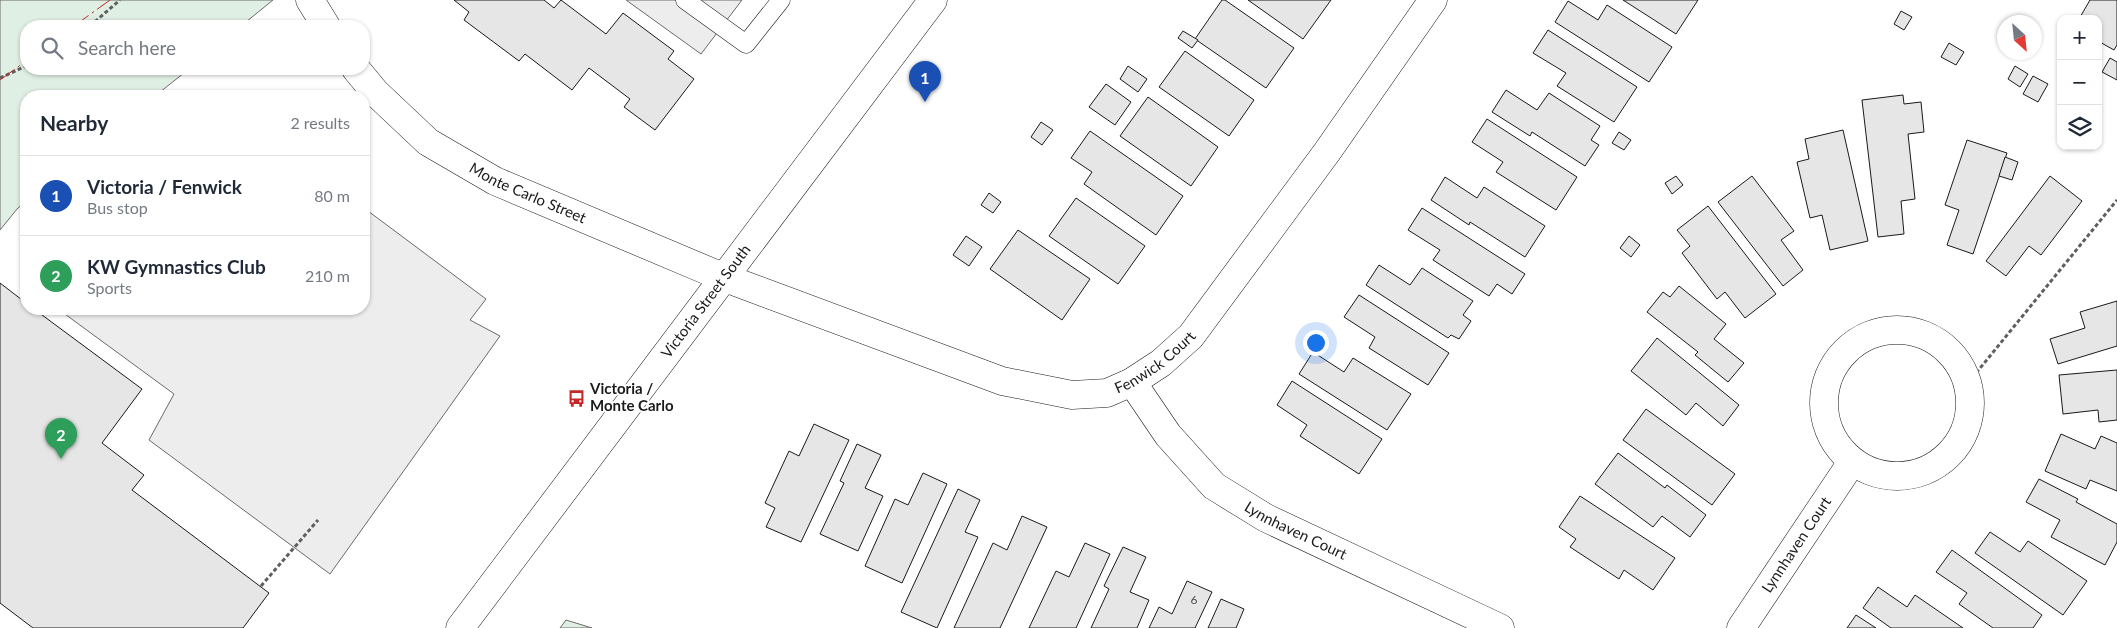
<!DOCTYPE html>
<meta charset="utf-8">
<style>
body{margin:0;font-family:Lato,sans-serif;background:#f6f6f7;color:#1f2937}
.controls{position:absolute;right:15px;top:15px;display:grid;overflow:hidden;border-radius:10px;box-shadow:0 1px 4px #0004}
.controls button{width:45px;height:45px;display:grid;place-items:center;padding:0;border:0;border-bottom:1px solid #e0e1e3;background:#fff;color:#1f2937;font:25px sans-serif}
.compass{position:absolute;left:1997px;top:15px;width:45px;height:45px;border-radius:50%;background:#fff;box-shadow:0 1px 4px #0004;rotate:153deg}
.you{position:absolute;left:1315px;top:342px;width:18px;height:18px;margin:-12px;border:4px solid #fff;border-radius:50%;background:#1a73e8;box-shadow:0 0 0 8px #1a73e833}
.badge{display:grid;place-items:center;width:32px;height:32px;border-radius:50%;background:#d93025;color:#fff;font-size:16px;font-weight:700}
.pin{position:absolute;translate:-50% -41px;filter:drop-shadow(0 1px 2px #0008)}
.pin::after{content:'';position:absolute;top:26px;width:18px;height:15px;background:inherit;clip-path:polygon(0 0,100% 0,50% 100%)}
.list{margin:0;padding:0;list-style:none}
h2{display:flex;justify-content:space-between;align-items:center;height:65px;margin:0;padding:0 20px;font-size:21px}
h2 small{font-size:16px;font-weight:400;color:#747a83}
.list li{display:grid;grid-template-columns:32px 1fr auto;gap:15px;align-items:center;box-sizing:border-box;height:80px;padding:0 20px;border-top:1px solid #e0e1e3}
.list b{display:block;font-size:19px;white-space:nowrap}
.list p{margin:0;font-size:16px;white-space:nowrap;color:#747a83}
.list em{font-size:16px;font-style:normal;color:#747a83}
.icon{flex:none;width:28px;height:28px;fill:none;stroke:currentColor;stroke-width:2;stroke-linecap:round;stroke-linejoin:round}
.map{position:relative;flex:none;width:2117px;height:628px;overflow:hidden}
.search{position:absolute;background:#fff;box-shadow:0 1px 4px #0004;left:20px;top:20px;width:350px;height:55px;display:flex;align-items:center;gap:12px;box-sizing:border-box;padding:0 18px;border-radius:20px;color:#747a83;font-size:19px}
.panel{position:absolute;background:#fff;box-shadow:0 1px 4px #0004;left:20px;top:90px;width:350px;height:225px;border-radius:20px}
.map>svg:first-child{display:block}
.green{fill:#e0efe3;stroke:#6a6a6a}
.parking{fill:#ededed;stroke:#6a6a6a}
.building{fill:#e6e6e6;stroke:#1a1a1a}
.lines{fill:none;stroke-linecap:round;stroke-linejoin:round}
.lane-casing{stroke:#1a1a1a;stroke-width:19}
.street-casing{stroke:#1a1a1a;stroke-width:29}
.secondary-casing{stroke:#1a1a1a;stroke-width:29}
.path{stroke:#5f5f5f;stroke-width:3;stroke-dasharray:4 2.5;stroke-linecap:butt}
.lane{stroke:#fff;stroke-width:18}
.street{stroke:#fff;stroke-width:28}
.secondary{stroke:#fff;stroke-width:28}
.power{stroke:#c62828;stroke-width:1;stroke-dasharray:18 4 2.5 4;stroke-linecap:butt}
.labels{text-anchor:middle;stroke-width:4;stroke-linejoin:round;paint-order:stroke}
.number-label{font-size:12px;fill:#4d4d4d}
.street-label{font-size:15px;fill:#1a1a1a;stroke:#fff}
.poi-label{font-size:15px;font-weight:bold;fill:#1a1a1a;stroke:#fff;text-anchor:start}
</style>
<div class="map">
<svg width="2117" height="628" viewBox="0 0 2117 628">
<rect width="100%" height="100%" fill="#fff"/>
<!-- green -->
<g class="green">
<path d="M0,0H273L241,26H26V69H189L155,96H26V201L17,209L0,230Z"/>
<path d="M566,620L592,628H560Z"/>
</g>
<!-- parking -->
<g class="parking">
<path d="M626,0H742L701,54Z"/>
<path d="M364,208L486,299L470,320L500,336L330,574L149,440L174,394L58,309H364Z"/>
</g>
<!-- building -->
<g class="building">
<path d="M454,0H544L554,8L561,0L606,34L623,13L674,51L668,59L694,79L655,130L624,107L630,99L589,68L572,90L525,54L519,61L464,20L469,12Z"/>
<path d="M1222,0H1225L1294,48L1266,88L1195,39Z"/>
<path d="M1248,0H1331L1303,39Z"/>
<path d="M1623,0H1698L1676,34Z"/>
<path d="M2090,0H2117V45L2114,50L2098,41V19H2079Z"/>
<path d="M1568,1L1598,20L1607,5L1672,47L1649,82L1555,22Z"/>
<path d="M1901,11L1912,17L1904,30L1894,24Z"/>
<path d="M1548,30L1637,87L1614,122L1557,86L1566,73L1533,53Z"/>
<path d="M1183,31L1198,40L1192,48L1178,38Z"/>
<path d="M1949,43L1964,52L1956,65L1941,57Z"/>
<path d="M1185,51L1254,100L1229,136L1159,87Z"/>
<path d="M2110,58L2117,62V80L2102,72Z"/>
<path d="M1128,66L1147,79L1138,92L1120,79Z"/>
<path d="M2015,66L2028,74L2020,87L2008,79Z"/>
<path d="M2033,76L2048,84L2038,102L2023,94Z"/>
<path d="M1106,84L1131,102L1115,125L1089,107Z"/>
<path d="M1506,90L1537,110L1549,93L1600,126L1591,140L1599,145L1585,166L1532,132L1530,136L1492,112Z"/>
<path d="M1903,95L1904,104L1921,102L1924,132L1908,134L1915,199L1901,201L1904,234L1878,237L1862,100Z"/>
<path d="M1148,97L1218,147L1191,186L1120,136Z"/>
<path d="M1487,119L1577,177L1556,210L1496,172L1503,162L1472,142Z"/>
<path d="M1041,122L1053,130L1042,145L1031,137Z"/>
<path d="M1843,130L1868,241L1830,250L1822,215L1810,218L1797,162L1809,159L1805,139Z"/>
<path d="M1090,131L1183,196L1156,235L1084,184L1092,172L1071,158Z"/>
<path d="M1619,132L1631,140L1624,150L1612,143Z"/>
<path d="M1967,140L2007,153L1973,254L1947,245L1959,210L1945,205Z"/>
<path d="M2005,157L2018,162L2012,180L1999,176Z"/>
<path d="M1676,176L1683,185L1672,194L1665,183Z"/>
<path d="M1752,176L1794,231L1781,240L1803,270L1783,286L1718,202Z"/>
<path d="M2050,176L2082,201L2041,255L2029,246L2006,276L1986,261Z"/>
<path d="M1445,177L1477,198L1484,187L1545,226L1525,257L1470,222L1469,225L1431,200Z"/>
<path d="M989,193L1001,202L993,213L981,205Z"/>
<path d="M1076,198L1145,246L1118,284L1049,236Z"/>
<path d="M1708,206L1776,294L1745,318L1725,292L1717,299L1682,253L1690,246L1677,230Z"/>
<path d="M1422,208L1525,274L1512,294L1497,284L1489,296L1433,260L1440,250L1408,230Z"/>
<path d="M1018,230L1090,279L1062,320L990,269Z"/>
<path d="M966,236L982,247L969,266L953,255Z"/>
<path d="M1629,236L1640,245L1631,257L1620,248Z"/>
<path d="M1379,265L1410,285L1422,268L1473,301L1463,315L1471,321L1459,339L1451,335L1448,338L1366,285Z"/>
<path d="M0,283L26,303V309H34L142,389L102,443L144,475L132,490L269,593L243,628H33L0,603Z"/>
<path d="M1679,286L1726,324L1714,339L1744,363L1728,382L1695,355L1698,352L1647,312L1663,292L1670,297Z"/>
<path d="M1359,295L1449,353L1428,385L1369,348L1375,337L1344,317Z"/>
<path d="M2117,301V346L2058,364L2050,339L2085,328L2080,312Z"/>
<path d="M1657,338L1739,405L1723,426L1696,403L1686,415L1631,371Z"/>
<path d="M1313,352L1344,372L1353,358L1411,394L1387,430L1299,374Z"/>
<path d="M2117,370V420L2099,422L2098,410L2063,414L2059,375Z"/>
<path d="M1292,381L1382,439L1359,474L1300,436L1307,425L1277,405Z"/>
<path d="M1646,409L1735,474L1712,505L1623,440Z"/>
<path d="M814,424L849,440L801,542L766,527L775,508L765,503L789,451L799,456Z"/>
<path d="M2061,434L2095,449L2101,436L2117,443V491L2090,480L2086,489L2045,471Z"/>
<path d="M857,444L881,455L865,488L883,496L858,551L820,534L844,483L840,481Z"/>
<path d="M1618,453L1665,488L1667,485L1706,515L1690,537L1662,516L1653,527L1595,484Z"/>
<path d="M923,473L947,484L902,583L865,566L895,499L908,505Z"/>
<path d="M2039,479L2078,499L2076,502L2117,524V542L2105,565L2051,537L2060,520L2026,502Z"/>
<path d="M958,489L980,500L965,532L978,537L937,628L901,612Z"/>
<path d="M1580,496L1675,558L1653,590L1624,570L1619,579L1570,547L1576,539L1559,527Z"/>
<path d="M1022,516L1047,527L1000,628H954L993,543L1007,550Z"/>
<path d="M1990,532L2020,552L2028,541L2087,581L2063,615L1975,553Z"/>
<path d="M1085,543L1110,554L1076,628H1029L1056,571L1069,577Z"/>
<path d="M1123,547L1146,557L1130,592L1149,600L1137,628H1091L1109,589L1104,586Z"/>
<path d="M1952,550L2042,615L2033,628H1993L1959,604L1967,593L1936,572Z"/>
<path d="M1187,581L1212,592L1195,628H1149L1159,607L1172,614Z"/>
<path d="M1878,587L1907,607L1915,595L1963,628H1891L1863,608Z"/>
<path d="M1221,599L1244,609L1236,628H1208Z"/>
<path d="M1856,615L1876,628H1847Z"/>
</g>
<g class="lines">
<defs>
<path id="lane" d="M685,0L746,44L781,0"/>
<g id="street">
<path d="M310,0L326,26"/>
<path id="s1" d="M356,69L375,92L428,142L495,181L725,278L1002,381L1072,395L1107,393L1132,382L1161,363L1191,336L1327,152L1433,0"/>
<circle cx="1897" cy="403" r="73"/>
<path id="s2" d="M1132,382L1168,435L1214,486L1266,518L1500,628"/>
<path id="s3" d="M1741,628L1852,462"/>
</g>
<g id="secondary">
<path id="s4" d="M460,628L933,0"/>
</g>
</defs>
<!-- lane casing -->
<use href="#lane" class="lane-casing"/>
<!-- street casing -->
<use href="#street" class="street-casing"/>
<!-- secondary casing -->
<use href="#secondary" class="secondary-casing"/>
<!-- path -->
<g class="path">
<path d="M90,26L120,0"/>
<path d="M0,78L26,66"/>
<path d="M1968,383L2117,200"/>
<path d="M261,586L318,520"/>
</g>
<!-- lane -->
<use href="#lane" class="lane"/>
<!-- street -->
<use href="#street" class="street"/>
<!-- secondary -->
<use href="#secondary" class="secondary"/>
<!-- power -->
<g class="power">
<path d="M74,26L110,0"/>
<path d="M0,80L26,61"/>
</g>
</g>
<!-- icons -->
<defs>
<symbol id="bus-bare" viewBox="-9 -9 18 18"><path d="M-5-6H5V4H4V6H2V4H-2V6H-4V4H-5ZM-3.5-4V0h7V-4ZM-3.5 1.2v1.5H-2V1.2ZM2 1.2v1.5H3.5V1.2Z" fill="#c62828" stroke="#fff" stroke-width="2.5" paint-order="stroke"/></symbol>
</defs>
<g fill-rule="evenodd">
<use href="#bus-bare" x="564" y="386" width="25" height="25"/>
</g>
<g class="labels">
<!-- number labels -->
<g class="number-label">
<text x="1194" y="604">6</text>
</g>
<!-- street labels -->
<g class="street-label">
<text dy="5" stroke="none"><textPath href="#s1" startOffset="215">Monte Carlo Street</textPath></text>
<text dy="5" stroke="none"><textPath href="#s4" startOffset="409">Victoria Street South</textPath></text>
<text dy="5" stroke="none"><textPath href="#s1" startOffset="889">Fenwick Court</textPath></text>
<text dy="5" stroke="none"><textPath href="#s2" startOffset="226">Lynnhaven Court</textPath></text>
<text dy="5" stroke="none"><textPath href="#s3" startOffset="100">Lynnhaven Court</textPath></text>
</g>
<!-- poi labels -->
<g class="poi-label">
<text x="590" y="394">Victoria /<tspan x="590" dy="17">Monte Carlo</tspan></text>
</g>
</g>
</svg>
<div class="controls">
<button>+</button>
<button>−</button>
<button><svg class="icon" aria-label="layers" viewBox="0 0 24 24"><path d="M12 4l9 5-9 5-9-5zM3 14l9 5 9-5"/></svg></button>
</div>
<svg class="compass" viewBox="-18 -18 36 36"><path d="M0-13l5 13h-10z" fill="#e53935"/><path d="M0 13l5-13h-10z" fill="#747a83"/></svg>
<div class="you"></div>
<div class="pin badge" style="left:925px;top:102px;background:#1a4fb4">1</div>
<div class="pin badge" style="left:61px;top:459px;background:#2e9e5b">2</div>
<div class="search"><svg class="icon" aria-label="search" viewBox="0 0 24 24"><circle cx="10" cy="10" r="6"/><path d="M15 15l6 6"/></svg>Search here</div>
<section class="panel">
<h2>Nearby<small>2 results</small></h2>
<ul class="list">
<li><span class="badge" style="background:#1a4fb4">1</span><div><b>Victoria / Fenwick</b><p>Bus stop</p></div><em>80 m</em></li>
<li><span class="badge" style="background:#2e9e5b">2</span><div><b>KW Gymnastics Club</b><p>Sports</p></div><em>210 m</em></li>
</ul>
</section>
</div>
